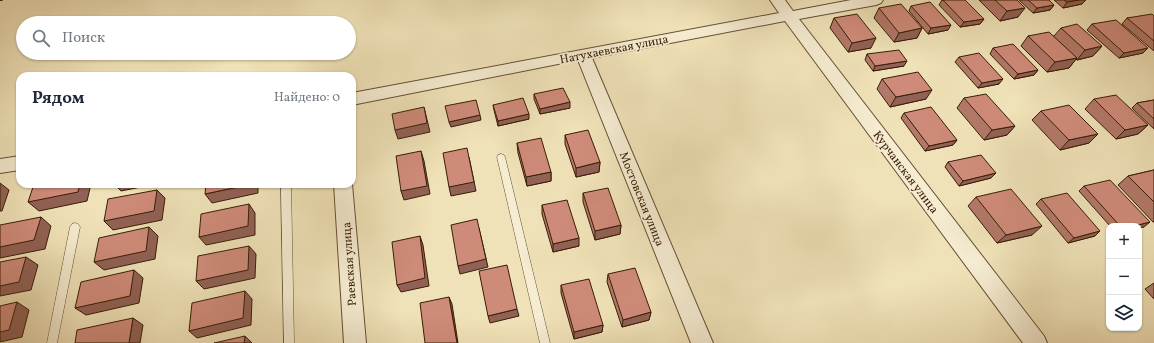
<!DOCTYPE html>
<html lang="ru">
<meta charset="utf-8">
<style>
body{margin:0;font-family:Vollkorn,serif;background:#f2f2f3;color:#1f2937}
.controls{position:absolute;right:12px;bottom:12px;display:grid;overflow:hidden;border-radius:8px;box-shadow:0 1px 3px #0004}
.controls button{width:36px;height:36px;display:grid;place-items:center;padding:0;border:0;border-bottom:1px solid #e0e1e3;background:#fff;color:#1f2937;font:20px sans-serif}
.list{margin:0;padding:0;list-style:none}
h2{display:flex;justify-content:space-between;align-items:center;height:52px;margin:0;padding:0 16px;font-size:17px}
h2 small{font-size:13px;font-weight:400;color:#747a83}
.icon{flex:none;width:22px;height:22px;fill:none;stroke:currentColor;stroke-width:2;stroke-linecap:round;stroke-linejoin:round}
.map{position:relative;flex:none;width:1154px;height:343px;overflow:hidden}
.search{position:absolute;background:#fff;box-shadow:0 1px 3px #0004;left:16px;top:16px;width:340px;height:44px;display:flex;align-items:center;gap:10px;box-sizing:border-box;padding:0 14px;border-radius:22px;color:#747a83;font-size:15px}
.panel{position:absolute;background:#fff;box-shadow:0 1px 3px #0004;left:16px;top:72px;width:340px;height:116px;border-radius:12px}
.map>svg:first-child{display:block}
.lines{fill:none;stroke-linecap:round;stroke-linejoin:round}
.service-casing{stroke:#664e32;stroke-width:1}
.minor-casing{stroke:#664e32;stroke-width:2}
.path{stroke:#381d05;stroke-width:2;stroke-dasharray:2.5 2;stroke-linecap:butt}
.service{fill:#f5ecd1;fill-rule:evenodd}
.minor{fill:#f5ecd1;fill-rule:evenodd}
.wall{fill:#b27869;stroke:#381d05}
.shaded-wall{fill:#916155;stroke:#381d05}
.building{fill:#cf8b7a;stroke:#381d05}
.labels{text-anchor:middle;stroke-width:3.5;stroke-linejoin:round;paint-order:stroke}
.street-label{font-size:12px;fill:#381d05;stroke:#f5ecd1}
</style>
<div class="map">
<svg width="1154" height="343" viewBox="0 0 1154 343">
<rect width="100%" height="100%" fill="#f0e2b8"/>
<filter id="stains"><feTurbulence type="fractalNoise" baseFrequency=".005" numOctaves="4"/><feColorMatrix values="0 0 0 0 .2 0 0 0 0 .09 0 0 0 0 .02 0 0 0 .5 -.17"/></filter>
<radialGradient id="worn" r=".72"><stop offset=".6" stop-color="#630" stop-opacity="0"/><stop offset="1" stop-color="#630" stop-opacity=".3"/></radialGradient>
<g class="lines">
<defs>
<g id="service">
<path d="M501,154L504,155L505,157L550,343H540L497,157L498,155Z"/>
<path d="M281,184H291L294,343H284Z"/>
<path d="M75,223L78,224L80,227L57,343H47L70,227L72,224Z"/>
</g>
<g id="minor">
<path d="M770,0H785L793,11L851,0H883L881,3L876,5L799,19L1044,336L1047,343H1023L785,21L592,58L713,343H691L578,60L352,105V93L779,13Z"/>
<path d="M20,156V170L0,173V159Z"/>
<path d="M334,184H352L366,343H344Z"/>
</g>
</defs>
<!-- service casing -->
<use href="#service" class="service-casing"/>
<!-- minor casing -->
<use href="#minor" class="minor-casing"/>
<!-- path -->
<path class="path" d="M0,0H3"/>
<!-- service -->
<use href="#service" class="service"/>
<!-- minor -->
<use href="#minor" class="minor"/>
</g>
<!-- wall -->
<g class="wall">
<path d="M942,0L984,19L980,24L960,27L939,5Z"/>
<path d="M979,0H1017L1018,17L1000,21Z"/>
<path d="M1019,0H1049L1054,5L1050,10L1033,13Z"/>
<path d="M1054,0H1086L1082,4L1063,8Z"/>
<path d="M911,6L948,30L928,34L909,11Z"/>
<path d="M879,8L922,28L917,38L894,42L874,18Z"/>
<path d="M1154,16V51L1122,24L1127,18Z"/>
<path d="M834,18L871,48L848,52L830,28Z"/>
<path d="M1092,24L1148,48L1143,53L1119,58L1087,30Z"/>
<path d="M1061,28L1102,46L1093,56L1077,60L1076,59L1069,68L1047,72L1021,46L1028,36H1054Z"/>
<path d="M993,48L1038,70L1034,75L1014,79L990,54Z"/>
<path d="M867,54L904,66L873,71L865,60Z"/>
<path d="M959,57L999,84L978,88L955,62Z"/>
<path d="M882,79L926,99L890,107L877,89Z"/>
<path d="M534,94L570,108L540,114L534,99Z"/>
<path d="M964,98L1015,126L1007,135L984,140L957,108Z"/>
<path d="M1094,99L1148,125L1138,134L1116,139L1085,109Z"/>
<path d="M1154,100V129L1132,108L1137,103Z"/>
<path d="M493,105L529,119L498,126L494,110Z"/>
<path d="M1041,111L1098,134L1089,143L1060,150L1032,120Z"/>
<path d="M904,113L957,140L953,145L925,151L901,118Z"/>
<path d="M565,135L600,162L599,172L576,177L565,144Z"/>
<path d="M517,143L551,172V181L527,186L518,153Z"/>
<path d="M948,162L996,173L991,178L959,186L945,167Z"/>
<path d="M1154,170V222H1153L1118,185L1128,176Z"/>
<path d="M1084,186L1144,227L1139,226H1110L1079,191Z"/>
<path d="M583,193L621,225L620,234L595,240L583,202Z"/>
<path d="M976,197L1032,235L997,243L968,206Z"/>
<path d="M1041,199L1100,231L1095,236L1068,243L1036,204Z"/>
<path d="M542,205L579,246L553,252L542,214Z"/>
<path d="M608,274L651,312L649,320L622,327L607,282Z"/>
<path d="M1154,283V299L1145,289Z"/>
<path d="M561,285L603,325L602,332L574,339L561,293Z"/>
</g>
<!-- shaded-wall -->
<g class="shaded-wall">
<path d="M1079,0H1086L1082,4L1063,8L1067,2Z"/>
<path d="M1054,5L1050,10L1033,13L1037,8Z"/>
<path d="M1025,8L1018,17L1000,21L1007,11Z"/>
<path d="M984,19L980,24L960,27L964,22Z"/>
<path d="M951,25L948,30L928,34L931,28Z"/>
<path d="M922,28L917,38L894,42L899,33Z"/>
<path d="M876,38L871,48L848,52L852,43Z"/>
<path d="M1102,46L1093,56L1077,60L1085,50Z"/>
<path d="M1148,48L1143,53L1119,58L1124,53Z"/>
<path d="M1077,58L1069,68L1047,72L1055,62Z"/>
<path d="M907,61L904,66L873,71L875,66Z"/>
<path d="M1038,70L1034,75L1014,79L1018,74Z"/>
<path d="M1003,79L999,84L978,88L982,83Z"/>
<path d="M932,90L926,99L890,107L896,97Z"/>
<path d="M570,102V108L540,114V109Z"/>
<path d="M424,107L430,132L398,139L395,130Z"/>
<path d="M529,114V119L498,126V121Z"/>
<path d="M480,115L481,120L451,127L449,122Z"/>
<path d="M1148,125L1138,134L1116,139L1125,130Z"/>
<path d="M1015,126L1007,135L984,140L992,130Z"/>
<path d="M1098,134L1089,143L1060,150L1069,140Z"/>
<path d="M957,140L953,145L925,151L929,146Z"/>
<path d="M421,151L424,161L430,194L404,200L401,191Z"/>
<path d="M469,157L476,191L451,196L449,187Z"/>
<path d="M600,162L599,172L576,177V168Z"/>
<path d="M551,172V181L527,186L526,177Z"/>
<path d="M996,173L991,178L959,186L963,181Z"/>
<path d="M0,183L9,190L2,211H0Z"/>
<path d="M80,184H91L87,201L39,211L28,202Z"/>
<path d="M114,184H156L121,191Z"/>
<path d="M252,184H258V193L212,203L205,194Z"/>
<path d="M157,190L165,198L162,220L113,230L104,221Z"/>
<path d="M249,204L255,213V235L206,245L199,237Z"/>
<path d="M41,217L51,226L45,249L0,258V247Z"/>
<path d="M1150,222L1144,227L1139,228V226H1134Z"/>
<path d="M621,225L620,234L595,240V231Z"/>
<path d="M1042,226L1032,235L997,243L1006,235Z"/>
<path d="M149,227L158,236L155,259L104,270L94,262Z"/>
<path d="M479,228L488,267L460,274L458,266Z"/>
<path d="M1100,231L1095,236L1068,243L1074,238Z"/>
<path d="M420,236L423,245L429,286L401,292L397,285Z"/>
<path d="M579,238V246L553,252V244Z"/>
<path d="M249,246L256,254L255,278L204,289L196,281Z"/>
<path d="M26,257L38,265L31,290L0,296V286Z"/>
<path d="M134,270L143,278L139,303L86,315L75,308Z"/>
<path d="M245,291L252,299L251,325L197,338L189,331Z"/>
<path d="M449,297L452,304L458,343H457Z"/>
<path d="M17,302L29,310L22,337L0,342V332Z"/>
<path d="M517,309L519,316L490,323L488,316Z"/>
<path d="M651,312L649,320L622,327L623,320Z"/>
<path d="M133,318L143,325L140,343H129Z"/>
<path d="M603,325L602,332L574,339V332Z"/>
<path d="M245,336L252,343H244Z"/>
</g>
<!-- building -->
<g class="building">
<path d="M943,0H965L984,19L964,22Z"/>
<path d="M995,0H1017L1025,8L1007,11Z"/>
<path d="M1028,0H1049L1054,5L1037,8Z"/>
<path d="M1064,0H1079L1067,2Z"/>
<path d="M930,2L951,25L931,28L911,6Z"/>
<path d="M901,4L922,28L899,33L879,8Z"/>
<path d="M857,14L876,38L852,43L834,18Z"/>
<path d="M1152,14L1154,16V41L1127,18Z"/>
<path d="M1116,20L1148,48L1124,53L1092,24Z"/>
<path d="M1077,24L1102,46L1085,50L1061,28Z"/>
<path d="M1049,32L1077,58L1055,62L1028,36Z"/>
<path d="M1013,44L1038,70L1018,74L993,48Z"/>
<path d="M899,50L907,61L875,66L867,54Z"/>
<path d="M979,53L1003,79L982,83L959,57Z"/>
<path d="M918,72L932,90L896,97L882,79Z"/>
<path d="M563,88L570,102L540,109L534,94Z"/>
<path d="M986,94L1015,126L992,130L964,98Z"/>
<path d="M1116,95L1148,125L1125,130L1094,99Z"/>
<path d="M523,98L529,114L498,121L493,105Z"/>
<path d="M476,100L480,115L449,122L445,106Z"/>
<path d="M1154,100V119L1137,103Z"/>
<path d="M1069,105L1098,134L1069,140L1041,111Z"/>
<path d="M424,107L427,123L395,130L392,114Z"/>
<path d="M931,107L957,140L929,146L904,113Z"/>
<path d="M588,130L600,162L576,168L565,135Z"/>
<path d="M541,138L551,172L526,177L517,143Z"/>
<path d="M467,148L474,182L449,187L443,153Z"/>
<path d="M421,151L427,186L401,191L396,156Z"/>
<path d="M981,155L996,173L963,181L948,162Z"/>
<path d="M1154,170V202L1128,176Z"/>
<path d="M1110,180L1150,222L1134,226H1120L1084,186Z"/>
<path d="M34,184H80L78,192L28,202Z"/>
<path d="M206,184H252L205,194Z"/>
<path d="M608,188L621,225L595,231L583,193Z"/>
<path d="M1011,189L1042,226L1006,235L976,197Z"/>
<path d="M157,190L154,211L104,221L108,199Z"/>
<path d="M1067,193L1100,231L1074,238L1041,199Z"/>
<path d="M567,200L579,238L553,244L542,205Z"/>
<path d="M249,204L248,226L199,237L201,214Z"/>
<path d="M41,217L34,240L0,247V225Z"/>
<path d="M477,219L486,259L458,266L451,225Z"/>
<path d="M149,227L146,251L94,262L99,238Z"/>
<path d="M420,236L425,278L397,285L392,242Z"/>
<path d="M249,246L248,270L196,281L198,256Z"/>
<path d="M26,257L19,282L0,286V262Z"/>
<path d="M507,265L517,309L488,316L479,271Z"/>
<path d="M635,268L651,312L623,320L608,274Z"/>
<path d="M134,270L130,296L75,308L81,282Z"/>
<path d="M589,279L603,325L574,332L561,285Z"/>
<path d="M245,291L243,318L189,331L192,303Z"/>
<path d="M449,297L457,343H425L420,303Z"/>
<path d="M17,302L9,330L0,332V306Z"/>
<path d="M133,318L129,343H75L77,330Z"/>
<path d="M245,336L244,343H214Z"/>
</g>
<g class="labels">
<!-- street labels -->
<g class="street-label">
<text transform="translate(614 49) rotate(-11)" y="4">Натухаевская улица</text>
<text transform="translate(906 172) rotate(53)" y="4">Курчанская улица</text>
<text transform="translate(642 199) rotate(68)" y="4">Мостовская улица</text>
<text transform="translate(349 264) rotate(-94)" y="4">Раевская улица</text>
</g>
</g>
<rect width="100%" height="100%" filter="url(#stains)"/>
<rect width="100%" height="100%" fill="url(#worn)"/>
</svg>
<div class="controls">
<button>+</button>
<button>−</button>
<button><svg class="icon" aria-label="layers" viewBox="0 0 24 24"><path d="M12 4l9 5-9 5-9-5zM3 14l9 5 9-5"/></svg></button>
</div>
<div class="search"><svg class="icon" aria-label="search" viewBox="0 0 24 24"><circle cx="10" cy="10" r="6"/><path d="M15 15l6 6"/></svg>Поиск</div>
<section class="panel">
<h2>Рядом<small>Найдено: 0</small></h2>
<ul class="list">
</ul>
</section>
</div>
